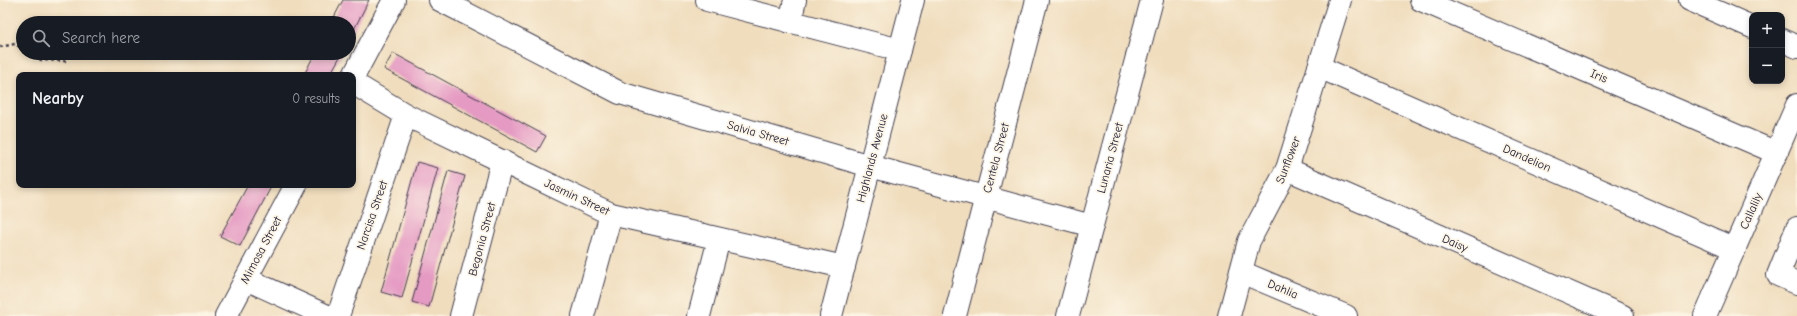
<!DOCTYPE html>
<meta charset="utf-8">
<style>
body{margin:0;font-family:"Comic Neue",sans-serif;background:#242831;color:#f1f3f6}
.controls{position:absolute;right:12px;top:12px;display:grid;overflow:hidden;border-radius:8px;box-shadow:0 2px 6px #0003}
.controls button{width:36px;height:36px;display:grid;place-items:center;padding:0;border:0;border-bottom:1px solid #363941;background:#171b24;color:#f1f3f6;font:20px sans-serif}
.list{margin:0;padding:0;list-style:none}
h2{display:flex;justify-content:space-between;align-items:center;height:52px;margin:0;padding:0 16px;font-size:17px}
h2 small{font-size:13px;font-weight:400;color:#9ea1a6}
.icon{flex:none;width:22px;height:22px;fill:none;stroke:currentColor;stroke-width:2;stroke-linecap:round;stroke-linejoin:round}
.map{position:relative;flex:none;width:1797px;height:316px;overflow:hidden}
.search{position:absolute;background:#171b24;box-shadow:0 2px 6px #0003;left:16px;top:16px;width:340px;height:44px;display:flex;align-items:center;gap:10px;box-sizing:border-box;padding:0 14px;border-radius:22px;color:#9ea1a6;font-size:15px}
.panel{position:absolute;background:#171b24;box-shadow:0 2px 6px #0003;left:16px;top:72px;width:340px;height:116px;border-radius:8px}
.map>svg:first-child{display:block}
.building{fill:#e59ac3}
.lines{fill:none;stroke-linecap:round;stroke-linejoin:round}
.minor-casing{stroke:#413e4e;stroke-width:24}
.path{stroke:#413e4e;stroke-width:2.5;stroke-dasharray:3 3;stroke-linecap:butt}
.minor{stroke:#fff;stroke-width:22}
.labels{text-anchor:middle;stroke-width:3.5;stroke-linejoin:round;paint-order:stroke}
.street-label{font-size:12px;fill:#22223b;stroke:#fcf5e5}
</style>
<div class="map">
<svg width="1797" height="316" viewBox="0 0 1797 316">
<rect width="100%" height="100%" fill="#fcf5e5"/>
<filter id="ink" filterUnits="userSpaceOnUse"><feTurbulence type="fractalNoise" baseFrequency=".025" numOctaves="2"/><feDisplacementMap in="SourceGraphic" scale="8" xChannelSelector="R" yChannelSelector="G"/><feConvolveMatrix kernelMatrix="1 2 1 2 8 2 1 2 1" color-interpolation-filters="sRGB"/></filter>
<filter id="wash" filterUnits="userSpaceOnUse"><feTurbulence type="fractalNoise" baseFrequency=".012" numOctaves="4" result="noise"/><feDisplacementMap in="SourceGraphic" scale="16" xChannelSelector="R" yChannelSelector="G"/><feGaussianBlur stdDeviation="0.9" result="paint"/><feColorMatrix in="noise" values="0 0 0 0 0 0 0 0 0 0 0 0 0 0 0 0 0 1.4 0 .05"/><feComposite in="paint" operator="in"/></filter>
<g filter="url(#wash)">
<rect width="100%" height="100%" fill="#f0ddbd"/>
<g id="blocks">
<!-- building -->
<g class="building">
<path d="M343,0H369L349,39V23H331Z"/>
<path d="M315,53H342L330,75H304Z"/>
<path d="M393,53L546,136L537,152L384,69Z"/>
<path d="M417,162L438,168L402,298L381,292Z"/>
<path d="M448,171L465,176L429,307L412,302Z"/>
<path d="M248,185H272L240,246L220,236Z"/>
</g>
</g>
</g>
<g filter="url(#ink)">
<use href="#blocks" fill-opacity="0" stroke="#413e4e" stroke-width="1"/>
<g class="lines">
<defs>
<g id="minor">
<path d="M440,0L620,93L870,166L1092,226"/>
<path d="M707,0L900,50"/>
<path d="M1421,0L1777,153"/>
<path d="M1690,0L1752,27"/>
<path d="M790,22L795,0"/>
<path d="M1782,40L1797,47"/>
<path d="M1319,67L1735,249"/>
<path d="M353,77L394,0"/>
<path d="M353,83L406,115L611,214L844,267"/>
<path d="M1287,169L1623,316"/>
<path d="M1797,228L1778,275L1797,283"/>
<path d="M1241,272L1346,316"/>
<path d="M246,279L327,316"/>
<path d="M226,316L296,185"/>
<path d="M338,316L406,115"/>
<path d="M461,316L502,161"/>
<path d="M583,316L611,214"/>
<path d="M699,316L719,239"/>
<path d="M831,316L913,0"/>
<path d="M955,316L1037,0"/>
<path d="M1068,316L1152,0"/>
<path d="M1229,316L1249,241L1287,169L1340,0"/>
<path d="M1705,316L1797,105"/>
</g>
</defs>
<!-- minor casing -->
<use href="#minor" class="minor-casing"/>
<!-- path -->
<g class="path">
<path d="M0,47L15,44L23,49"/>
<path d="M29,53L41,60L66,61"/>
</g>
<!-- minor -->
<use href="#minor" class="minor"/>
</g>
</g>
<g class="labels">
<!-- street labels -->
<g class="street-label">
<text transform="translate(1599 76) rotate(23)" y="4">Iris</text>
<text transform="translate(758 133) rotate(16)" y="4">Salvia Street</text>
<text transform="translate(872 158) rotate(-75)" y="4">Highlands Avenue</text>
<text transform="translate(996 158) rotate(-75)" y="4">Centela Street</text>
<text transform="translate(1110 158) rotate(-75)" y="4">Lunaria Street</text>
<text transform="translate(1527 158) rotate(24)" y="4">Dandelion</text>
<text transform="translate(1288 160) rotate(-69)" y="4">Sunflower</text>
<text transform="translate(577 197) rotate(25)" y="4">Jasmin Street</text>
<text transform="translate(1751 211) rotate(-66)" y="4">Callalily</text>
<text transform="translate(372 215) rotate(-71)" y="4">Narcisa Street</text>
<text transform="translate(482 239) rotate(-75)" y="4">Begonia Street</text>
<text transform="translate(1455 243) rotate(24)" y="4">Daisy</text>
<text transform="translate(261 250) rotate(-62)" y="4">Mimosa Street</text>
<text transform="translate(1283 289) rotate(23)" y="4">Dahlia</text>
</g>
</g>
</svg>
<div class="controls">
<button>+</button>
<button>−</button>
</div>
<div class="search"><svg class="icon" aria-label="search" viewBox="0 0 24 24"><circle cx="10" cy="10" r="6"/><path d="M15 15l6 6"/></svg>Search here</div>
<section class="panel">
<h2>Nearby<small>0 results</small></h2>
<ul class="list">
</ul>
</section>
</div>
